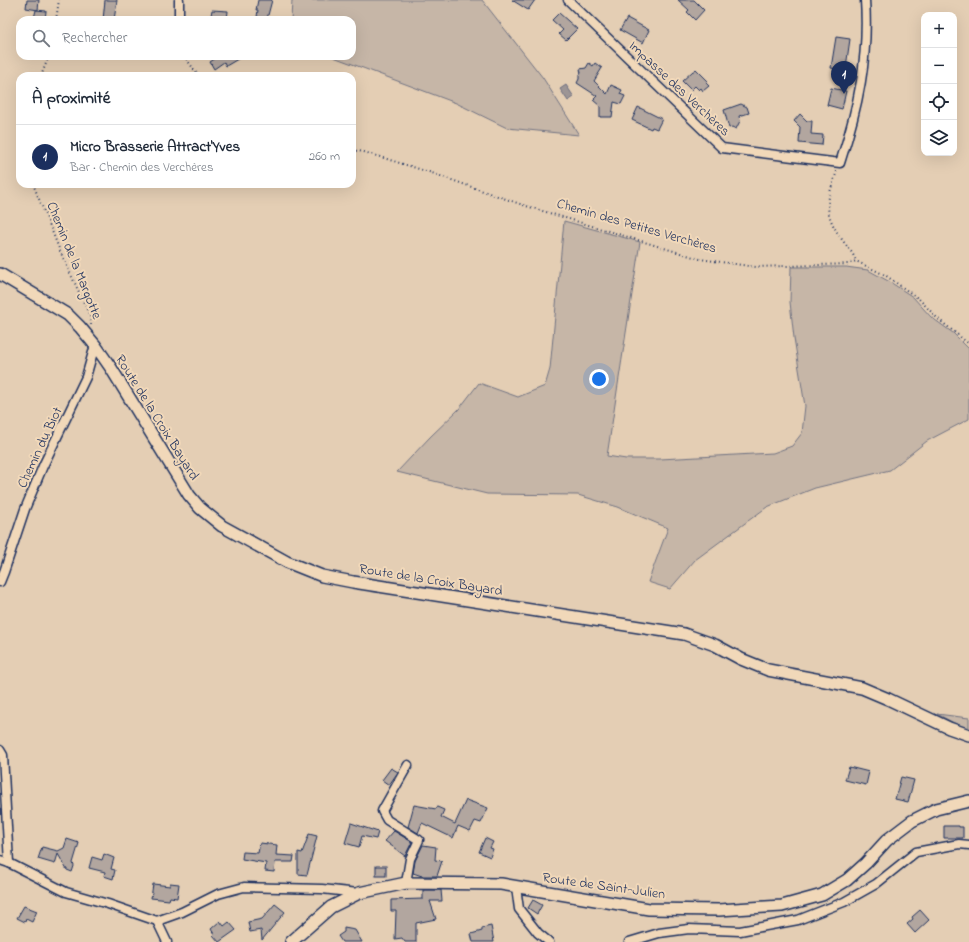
<!DOCTYPE html>
<html lang="fr">
<meta charset="utf-8">
<style>
body{margin:0;font-family:"Indie Flower",sans-serif;background:#f6f6f7;color:#1f2937}
.controls{position:absolute;right:12px;top:12px;display:grid;overflow:hidden;border-radius:8px;box-shadow:0 4px 16px #0002}
.controls button{width:36px;height:36px;display:grid;place-items:center;padding:0;border:0;border-bottom:1px solid #e0e1e3;background:#fff;color:#1f2937;font:20px sans-serif}
.you{position:absolute;left:599px;top:379px;width:14px;height:14px;margin:-10px;border:3px solid #fff;border-radius:50%;background:#1a73e8;box-shadow:0 0 0 6px #1a73e833}
.badge{display:grid;place-items:center;width:26px;height:26px;border-radius:50%;background:#1b2f5e;color:#fff;font-size:13px;font-weight:700}
.pin{position:absolute;translate:-50% -33px;filter:drop-shadow(0 1px 2px #0008)}
.pin::after{content:'';position:absolute;top:21px;width:14px;height:12px;background:inherit;clip-path:polygon(0 0,100% 0,50% 100%)}
.list{margin:0;padding:0;list-style:none}
h2{display:flex;justify-content:space-between;align-items:center;height:52px;margin:0;padding:0 16px;font-size:17px}
h2 small{font-size:13px;font-weight:400;color:#747a83}
.list li{display:grid;grid-template-columns:26px 1fr auto;gap:12px;align-items:center;box-sizing:border-box;height:64px;padding:0 16px;border-top:1px solid #e0e1e3}
.list b{display:block;font-size:15px;white-space:nowrap}
.list p{margin:0;font-size:13px;white-space:nowrap;color:#747a83}
.list em{font-size:13px;font-style:normal;color:#747a83}
.icon{flex:none;width:22px;height:22px;fill:none;stroke:currentColor;stroke-width:2;stroke-linecap:round;stroke-linejoin:round}
.map{position:relative;flex:none;width:969px;height:942px;overflow:hidden}
.search{position:absolute;background:#fff;box-shadow:0 4px 16px #0002;left:16px;top:16px;width:340px;height:44px;display:flex;align-items:center;gap:10px;box-sizing:border-box;padding:0 14px;border-radius:12px;color:#747a83;font-size:15px}
.panel{position:absolute;background:#fff;box-shadow:0 4px 16px #0002;left:16px;top:72px;width:340px;height:116px;border-radius:12px}
.map>svg:first-child{display:block}
.green{fill:#c6b6a7;stroke:#707282}
.water{fill:#9d9595;stroke:#696c7f}
.building{fill:#b2a69f;stroke:#1b2f5e}
.lines{fill:none;stroke-linecap:round;stroke-linejoin:round}
.minor-casing{stroke:#1b2f5e;stroke-width:11}
.secondary-casing{stroke:#1b2f5e;stroke-width:14}
.path{stroke:#1b2f5e;stroke-width:2;stroke-dasharray:1 3;stroke-linecap:butt}
.minor{stroke:#f1d8b9;stroke-width:8}
.secondary{stroke:#f1d8b9;stroke-width:11}
.labels{text-anchor:middle;stroke-width:4;stroke-linejoin:round;paint-order:stroke}
.street-label{font-size:14px;fill:#1b2f5e;stroke:#f1d8b9}
</style>
<div class="map">
<svg width="969" height="942" viewBox="0 0 969 942">
<rect width="100%" height="100%" fill="#e4ceb4"/>
<filter id="ink" filterUnits="userSpaceOnUse"><feTurbulence type="fractalNoise" baseFrequency=".025" numOctaves="2"/><feDisplacementMap in="SourceGraphic" scale="8" xChannelSelector="R" yChannelSelector="G"/><feConvolveMatrix kernelMatrix="1 2 1 2 8 2 1 2 1" color-interpolation-filters="sRGB"/></filter>
<g filter="url(#ink)">
<!-- green -->
<g class="green">
<path d="M292,0H482L543,78L579,135L507,128L456,103L331,56H352V20H291Z"/>
<path d="M564,221L640,242L607,456L626,459H660L773,453L792,446L802,433L805,406L794,338L790,302L791,267H846L868,270L890,282L913,297L931,317L953,333L969,349V419L927,441L890,470L815,488L767,507L695,560L670,589L648,582L668,528L618,507L578,495L487,494L397,472L430,437L459,409L479,383L518,397L545,386L550,369Z"/>
<path d="M937,714L969,718V729L958,725Z"/>
</g>
<!-- water -->
<path class="water" d="M566,85L574,97L568,101L560,89Z"/>
<!-- building -->
<g class="building">
<path d="M27,0H39L38,10L26,8Z"/>
<path d="M105,0H117L114,20H103Z"/>
<path d="M258,0H272L267,19L257,17L258,10H256Z"/>
<path d="M512,0H535L528,10Z"/>
<path d="M678,0H694L704,10L695,20L687,12L689,10Z"/>
<path d="M36,10L46,11L45,20L34,18Z"/>
<path d="M212,10L228,11L227,20H210Z"/>
<path d="M559,13L577,29L566,40L559,34L563,30L552,20Z"/>
<path d="M627,18L649,30L643,43L620,30Z"/>
<path d="M836,37L850,39L845,74L835,73L836,69L831,68Z"/>
<path d="M219,56H243L226,66L224,62L214,69L210,62Z"/>
<path d="M589,63L593,66L595,63L602,68L594,81L607,94L611,85L622,90L620,94L625,96L621,104L614,102L612,117H600V106L593,100L597,96L577,83L579,79V76L581,73L580,69L586,68Z"/>
<path d="M696,69L708,81L706,83L709,86L703,91L701,88L699,90L695,86L691,90L682,81L693,71H694Z"/>
<path d="M831,88L846,91L842,109L827,105Z"/>
<path d="M741,104L747,107L749,113L739,116L740,121L736,129L732,127L729,128L724,110Z"/>
<path d="M638,107L662,119L657,129L652,127L651,129L632,120Z"/>
<path d="M800,114L807,121H812L811,134L823,135L822,145L799,143L800,127L794,121Z"/>
<path d="M849,767L869,772L866,785L845,780Z"/>
<path d="M391,768L398,772L389,785L382,780Z"/>
<path d="M901,777L914,780L908,802L895,799Z"/>
<path d="M466,800L488,808L481,823L475,821L470,831L458,826L453,838L422,823L418,833L408,827L414,805L436,809L437,807L444,810L441,817L455,824Z"/>
<path d="M351,823L378,832L376,839L362,836L359,847L345,843Z"/>
<path d="M944,826H959V827H963V838H944Z"/>
<path d="M394,831L412,842L405,856L385,841Z"/>
<path d="M309,834L317,836L307,875L298,874V852L302,853Z"/>
<path d="M485,838L493,842L490,848L493,849L490,857L479,852Z"/>
<path d="M67,839L79,843L73,863L74,866L72,872L67,870L58,854L55,864L38,859L42,847L58,851L64,848Z"/>
<path d="M260,843L277,845L276,855L294,856L293,862H275L274,872L265,871L266,863L242,859L243,852L258,853Z"/>
<path d="M423,845L436,847L435,860L442,861L437,876H422L413,873L415,861Z"/>
<path d="M104,854L114,858L111,869L115,870L113,879L104,876L105,872L89,868L92,857L102,860Z"/>
<rect x="376" y="866" width="10" height="10"/>
<path d="M170,883L179,884L177,898L170,897L169,900L151,898L153,884L170,886Z"/>
<path d="M423,890H441L442,901H430L436,919L416,923V942H405L402,938L395,939L396,911H391V900L423,899Z"/>
<path d="M533,900L542,905L537,914L528,908Z"/>
<path d="M275,904L285,912L262,940L261,930L250,932L248,922L262,919Z"/>
<path d="M24,906L37,911L32,922L26,919L25,922L17,918Z"/>
<path d="M920,910L929,920L915,933L907,924L913,919L912,917Z"/>
<path d="M220,921L224,926L229,922L236,930L219,942L213,935L214,934L211,929Z"/>
<path d="M491,926L494,942H473L471,934L482,931V928Z"/>
<path d="M344,928L355,930L362,942H342L338,936L344,932Z"/>
</g>
<g class="lines">
<defs>
<g id="minor">
<path d="M179,0V20"/>
<path d="M568,0L722,148L840,163C858,108 869,58 865,0"/>
<path d="M0,582L4,572L25,509L43,466L86,377L95,345"/>
<path d="M0,750L3,755L9,863"/>
<path d="M0,860L9,863L66,892L108,904L157,921L182,912L218,894L244,887L322,889L358,893"/>
<path d="M406,883L410,859L419,840L387,820L382,811L408,765"/>
<path d="M516,887L519,909L538,933L549,942"/>
<path d="M157,921L167,942"/>
<path d="M629,942L659,933L689,929L740,931L798,920L844,902L876,884L916,852L959,844L969,845"/>
</g>
<g id="secondary">
<path d="M0,274L68,315L80,327L95,345L111,368L189,495L200,508L222,526L287,562L322,576L353,582L684,634L715,645L741,659L768,670L862,688L888,699L949,728L969,735"/>
<path d="M291,942L331,907L359,893L406,883L501,884L649,909L719,910L782,906L822,895L847,880L866,863L887,840L912,821L936,809L969,801"/>
</g>
</defs>
<!-- minor casing -->
<use href="#minor" class="minor-casing"/>
<!-- secondary casing -->
<use href="#secondary" class="secondary-casing"/>
<!-- path -->
<g class="path">
<path d="M56,20L59,0"/>
<path d="M184,56L199,76"/>
<path d="M41,76L49,56"/>
<path d="M352,150L364,152L429,172L523,205L700,259L756,267L848,264L856,261L885,275L919,299L937,318L969,344"/>
<path d="M837,171C827,200 822,211 841,238C846,246 853,252 856,261"/>
<path d="M33,184L60,251L90,316L91,325"/>
</g>
<!-- minor -->
<use href="#minor" class="minor"/>
<!-- secondary -->
<use href="#secondary" class="secondary"/>
</g>
</g>
<g class="labels">
<!-- street labels -->
<g class="street-label">
<text transform="translate(680 88) rotate(43)" y="5">Impasse des Verchères</text>
<text transform="translate(637 225) rotate(16)" y="5">Chemin des Petites Verchères</text>
<text transform="translate(75 260) rotate(68)" y="5">Chemin de la Margotte</text>
<text transform="translate(158 417) rotate(58)" y="5">Route de la Croix Bayard</text>
<text transform="translate(39 447) rotate(-65)" y="5">Chemin du Biot</text>
<text transform="translate(431 579) rotate(9)" y="5">Route de la Croix Bayard</text>
<text transform="translate(604 885) rotate(8)" y="5">Route de Saint-Julien</text>
</g>
</g>
</svg>
<div class="controls">
<button>+</button>
<button>−</button>
<button><svg class="icon" aria-label="locate" viewBox="0 0 24 24"><circle cx="12" cy="12" r="6"/><path d="M12 2v4M12 18v4M2 12h4M18 12h4"/></svg></button>
<button><svg class="icon" aria-label="layers" viewBox="0 0 24 24"><path d="M12 4l9 5-9 5-9-5zM3 14l9 5 9-5"/></svg></button>
</div>
<div class="you"></div>
<div class="pin badge" style="left:844px;top:94px">1</div>
<div class="search"><svg class="icon" aria-label="search" viewBox="0 0 24 24"><circle cx="10" cy="10" r="6"/><path d="M15 15l6 6"/></svg>Rechercher</div>
<section class="panel">
<h2>À proximité<small></small></h2>
<ul class="list">
<li><span class="badge">1</span><div><b>Micro Brasserie Attract'Yves</b><p>Bar · Chemin des Verchères</p></div><em>260 m</em></li>
</ul>
</section>
</div>
